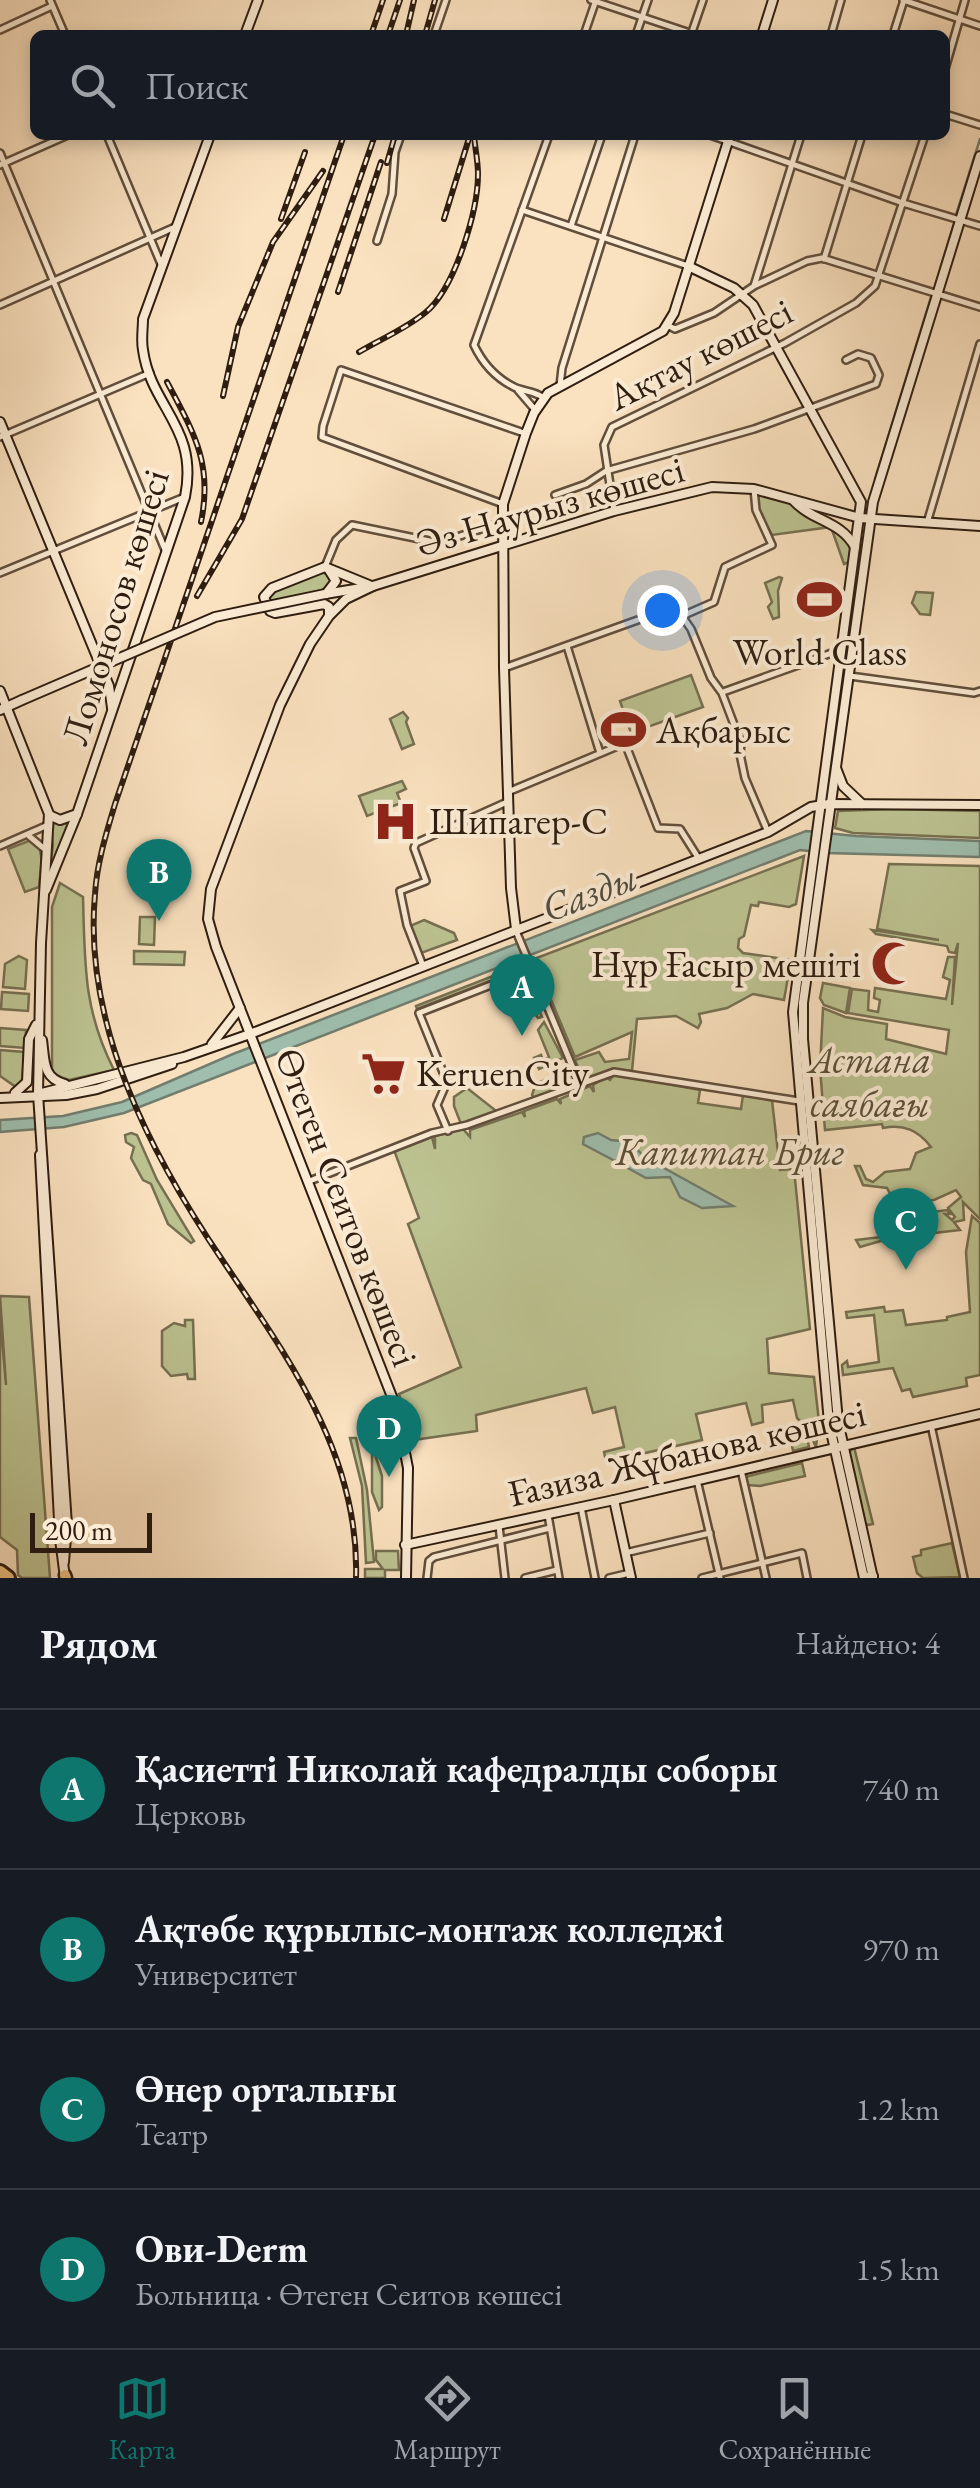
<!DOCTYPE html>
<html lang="ru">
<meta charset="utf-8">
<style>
body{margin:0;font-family:"EB Garamond",serif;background:#242831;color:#f1f3f6}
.scale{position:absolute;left:30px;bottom:25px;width:122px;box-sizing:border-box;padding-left:10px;border:5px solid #2e1d10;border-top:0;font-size:28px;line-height:35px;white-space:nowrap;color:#2e1d10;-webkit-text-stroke:8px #fcecd5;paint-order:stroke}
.you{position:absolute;left:662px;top:610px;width:35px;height:35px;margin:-25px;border:8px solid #fff;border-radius:50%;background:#1a73e8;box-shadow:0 0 0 15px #1a73e833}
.badge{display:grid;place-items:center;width:65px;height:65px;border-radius:50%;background:#0f766e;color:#fff;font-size:32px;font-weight:700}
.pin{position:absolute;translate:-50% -82px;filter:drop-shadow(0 2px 5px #0008)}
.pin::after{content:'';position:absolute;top:52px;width:35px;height:30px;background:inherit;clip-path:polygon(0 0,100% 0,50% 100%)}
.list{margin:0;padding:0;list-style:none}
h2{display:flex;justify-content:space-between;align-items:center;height:130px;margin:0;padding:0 40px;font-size:42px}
h2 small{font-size:32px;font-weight:400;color:#9ea1a6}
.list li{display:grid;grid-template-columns:65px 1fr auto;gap:30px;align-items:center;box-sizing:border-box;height:160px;padding:0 40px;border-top:2px solid #363941}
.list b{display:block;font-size:38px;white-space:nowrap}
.list p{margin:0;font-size:32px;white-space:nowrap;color:#9ea1a6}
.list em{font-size:32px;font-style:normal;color:#9ea1a6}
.icon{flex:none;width:55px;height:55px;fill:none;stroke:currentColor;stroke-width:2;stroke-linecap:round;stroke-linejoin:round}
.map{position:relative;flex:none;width:980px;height:1578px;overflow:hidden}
.search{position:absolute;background:#171b24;box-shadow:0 5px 15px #0003;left:30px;right:30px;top:30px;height:110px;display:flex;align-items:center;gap:25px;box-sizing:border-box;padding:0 35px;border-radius:15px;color:#9ea1a6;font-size:38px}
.sheet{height:770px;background:#171b24}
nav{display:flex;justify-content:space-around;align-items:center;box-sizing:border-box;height:140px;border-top:2px solid #363941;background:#171b24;font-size:28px;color:#9ea1a6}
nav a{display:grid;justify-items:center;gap:5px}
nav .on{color:#0f766e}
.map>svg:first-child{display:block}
.green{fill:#bdc392;stroke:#767051;stroke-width:2.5}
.water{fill:#9fbeae;stroke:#727e6f;stroke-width:2.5}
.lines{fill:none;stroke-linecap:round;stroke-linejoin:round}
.stream{stroke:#727e6f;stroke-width:2.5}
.street-casing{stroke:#614e3c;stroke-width:10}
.secondary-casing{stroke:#2e1d10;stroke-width:12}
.primary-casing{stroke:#2e1d10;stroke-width:15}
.highway-casing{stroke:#2e1d10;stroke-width:18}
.street{stroke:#fcecd5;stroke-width:5}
.secondary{stroke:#fcecd5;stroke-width:8}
.primary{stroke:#edc080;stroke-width:10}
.highway{stroke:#edc080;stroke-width:12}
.rail-casing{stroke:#2e1d10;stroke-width:6}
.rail{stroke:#fcecd5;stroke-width:2.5;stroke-dasharray:8;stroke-linecap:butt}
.secondary-bridge-casing{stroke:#2e1d10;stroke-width:12;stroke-linecap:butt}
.secondary-bridge{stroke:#fcecd5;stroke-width:8}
.labels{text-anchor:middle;stroke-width:8;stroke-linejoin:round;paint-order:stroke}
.street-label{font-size:38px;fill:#2e1d10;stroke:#fcecd5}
.poi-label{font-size:38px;fill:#2e1d10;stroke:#fcecd5;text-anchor:start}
.park-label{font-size:38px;font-style:italic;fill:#594f37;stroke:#fcecd5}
.water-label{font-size:40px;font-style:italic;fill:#504d3f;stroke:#fcecd5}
</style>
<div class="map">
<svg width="980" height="1578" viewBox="0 0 980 1578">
<rect width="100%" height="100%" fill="#fae1bf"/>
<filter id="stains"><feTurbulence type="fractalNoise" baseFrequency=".002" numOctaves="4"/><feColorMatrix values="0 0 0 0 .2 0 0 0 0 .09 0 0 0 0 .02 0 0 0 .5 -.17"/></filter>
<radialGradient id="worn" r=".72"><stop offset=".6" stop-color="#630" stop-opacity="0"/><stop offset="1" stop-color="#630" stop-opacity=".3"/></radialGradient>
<!-- green -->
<g class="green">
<path d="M759,494L793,504L806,516L837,526L851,546L849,562L844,564L831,527L772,535L759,512L757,497Z"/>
<path d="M322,572L330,575L332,580L327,589L273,608L267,598L271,592Z"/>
<path d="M779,577L782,578L778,591L779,617L773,619L768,607L772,602L765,583Z"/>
<path d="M916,592L933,593L930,615L920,614L912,603Z"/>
<path d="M691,675L703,707L631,733L620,701Z"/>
<path d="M403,712L408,718L406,722L414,744L402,749L390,719Z"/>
<path d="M402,781L406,789L397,793L401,803L367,816L359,796Z"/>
<path d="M893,809L980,811V838L853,833L835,828L838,811Z"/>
<path d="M51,823H70L47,883L53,846Z"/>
<path d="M31,840C47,848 40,871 39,887L25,892L8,849Z"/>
<path d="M804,856L796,904L789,907L759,902L758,906L751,905L744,936L739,939L738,948L743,953L791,960L784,1000L753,994L727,1008L699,1014L701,1022L698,1028L676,1016L637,1019L632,1071L612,1069L584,1081L575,1060L599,1052L605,1062L629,1059L632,1032L575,1057L534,959Z"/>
<path d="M889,864L980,866V1219L963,1202L964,1220L954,1222L960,1230L891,1238L860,1247L856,1240L889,1236L896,1217L947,1210L950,1214H945L952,1220L955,1217L948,1208L961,1197L956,1190L934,1200L895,1203L887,1188L863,1185L855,1166H860L866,1179L873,1182L885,1172L910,1169L916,1153L931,1147C918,1130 904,1124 883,1128L882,1124L825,1130L820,1068L823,1008L845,1017L887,1024L886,1039L946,1054L949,1030L848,1013L852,989L869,991L868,1010L878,1012L880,1000L874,998L875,988L946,999L950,980L943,977L948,957H955L952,1005L958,943L955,953L949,952L947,946L876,934L872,930L939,940L877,929Z"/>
<path d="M60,883L83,897C85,964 83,1009 114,1070L69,1080L54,1075L52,1069V907Z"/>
<path d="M140,917H155L154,945L139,944Z"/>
<path d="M424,920L454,933L457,940L421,953L410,926Z"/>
<path d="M134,951L185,952L184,965L134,964Z"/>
<path d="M19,956L27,960L25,989L3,987L5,964Z"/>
<path d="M521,965L523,968L417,1009L416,1006Z"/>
<path d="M823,983L850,988L846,1013L824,1005L820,998Z"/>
<path d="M529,985L542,1017L538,1018L536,1015H518L508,993Z"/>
<path d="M2,992L29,994L28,1011L1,1009Z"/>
<path d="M544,1022L563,1058L539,1069L534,1058L541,1055L543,1060L549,1057L538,1030Z"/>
<path d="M0,1028L26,1030L25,1048L0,1046Z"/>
<path d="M0,1050L24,1052L22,1085L16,1087L0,1076Z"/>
<path d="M567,1074L573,1077L575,1085L535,1099L532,1095L536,1083Z"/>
<path d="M614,1074L700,1090L698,1103L741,1109L743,1095L772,1100L780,1170L794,1169L810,1329L767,1339L769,1373L814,1377L819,1422L816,1447L807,1428L797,1418L793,1400L762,1405L763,1422L752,1425L746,1403L696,1414L702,1440L606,1462L604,1452L624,1447L615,1407L593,1413L586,1388L476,1415L477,1431L413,1440L399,1394L461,1367L408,1224L419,1218L394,1150L428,1137H432L435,1149V1136L463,1129L470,1137V1130L522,1112L525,1117L524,1111L557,1099L561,1104L560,1099L590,1086L594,1092L593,1085L606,1077L610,1080Z"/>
<path d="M467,1088L495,1110L493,1114L461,1124L454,1106V1097Z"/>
<path d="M131,1133L137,1135L157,1180L194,1241L191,1243L168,1224L151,1184L143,1180L131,1158L134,1147L126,1142L125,1135Z"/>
<path d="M972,1216L980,1223V1375L966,1378L967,1386L913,1397L910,1389L902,1391L893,1368L843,1375L842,1365L847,1361L848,1367L879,1362L874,1315L847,1318L846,1312L884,1307L885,1312L903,1310L906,1325L947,1320V1317L970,1312L966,1252Z"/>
<path d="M0,1296L29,1297L50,1578H22L18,1575L17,1550L0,1537V1316L6,1385Z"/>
<path d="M185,1320H193L195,1379H188L187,1374L171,1376L162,1366V1331L174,1323L185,1326Z"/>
<path d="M798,1424L806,1432L809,1447L793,1451L788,1425Z"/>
<path d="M350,1438H356L367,1490L374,1562L366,1563L362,1486Z"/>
<path d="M371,1442L382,1476V1507L379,1510L372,1492V1451L368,1448Z"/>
<path d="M854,1447L873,1524L868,1525L865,1523L849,1452Z"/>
<path d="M802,1463L805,1476L760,1486L748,1485L745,1477Z"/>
<path d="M952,1543L960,1577L923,1578L917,1573L913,1557L921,1555V1550Z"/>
<path d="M376,1551H398L399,1570H385V1578H365V1569H383L376,1560Z"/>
</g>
<!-- water -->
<g class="water">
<path d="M806,831L856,836L980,841V857L826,853L800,850L124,1113L64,1127L0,1132V1120L63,1116L122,1102L233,1054Z"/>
<path d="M598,1133L611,1140L631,1142L644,1157L733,1206L702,1208L680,1197L670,1177L646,1178L624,1166L622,1160L615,1161L583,1144L584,1137Z"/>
</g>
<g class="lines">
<!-- stream -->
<g class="stream">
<path d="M956,215L980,139"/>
<path d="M935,286L954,223"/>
<path d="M875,479L931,297"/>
</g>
<defs>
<g id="street">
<path d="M50,0L65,35"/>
<path d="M591,0L696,35"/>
<path d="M903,0L980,26"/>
<path d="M0,30L52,6"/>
<path d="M692,32L703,0"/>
<path d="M434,35L446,0"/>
<path d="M584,35L596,0"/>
<path d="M636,35L648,0"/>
<path d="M831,35L841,0"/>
<path d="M893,35L904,0"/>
<path d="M945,69L965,0"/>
<path d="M945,114L980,125"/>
<path d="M107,135L161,264"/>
<path d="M710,135L903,203L980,226"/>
<path d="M0,153L166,552"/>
<path d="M0,165L68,135"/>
<path d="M522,210L688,266"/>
<path d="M571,226L602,135"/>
<path d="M377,241L392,194L395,152L401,135"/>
<path d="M824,259L862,135"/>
<path d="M756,285L807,261L822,258L980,307"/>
<path d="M0,305L175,227"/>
<path d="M667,325L675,329L714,313L754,286L801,135"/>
<path d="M560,386L562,368L635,135"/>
<path d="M518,390L536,411"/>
<path d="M544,398C533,390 524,392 514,387C496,378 482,362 474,345L549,135"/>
<path d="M0,437L150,373"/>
<path d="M555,495L586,484L606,471L754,429L876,384L879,375L871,358L858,354L846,360"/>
<path d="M503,504L322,437L323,426L341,370L524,433"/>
<path d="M614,511L604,445L612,427L785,343L856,303L875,286L925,135"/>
<path d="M927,523L980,344"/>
<path d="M325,567L336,540L352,525L439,543L502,522"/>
<path d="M0,573L182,498"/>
<path d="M682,616L691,629L711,678L722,693L741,743L740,754L745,778L768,832"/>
<path d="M567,646L600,753"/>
<path d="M504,668L646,617L682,616L714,602L725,567L772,545L756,510L754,489"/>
<path d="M850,676L974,693L980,691"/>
<path d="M723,692L840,650"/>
<path d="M508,792L625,743L658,828L680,829L699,859"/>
<path d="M29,836L47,851"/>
<path d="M0,846L48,825"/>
<path d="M516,931L580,1085"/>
<path d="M423,966L407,925L400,891L426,881L414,848L416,843L507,802"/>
<path d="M448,1131L437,1105L447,1082L419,1013L532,969"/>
<path d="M307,1182L432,1133L467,1125L614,1072L799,1101"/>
<path d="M931,1425L964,1578"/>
<path d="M741,1470L766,1578"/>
<path d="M697,1480L720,1578"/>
<path d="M581,1507L595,1578"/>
<path d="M548,1515L559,1578"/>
<path d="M499,1526L505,1578"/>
<path d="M625,1553L710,1533"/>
<path d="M427,1578L429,1561L434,1557L550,1528"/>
<path d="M525,1578L557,1570"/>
<path d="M609,1578L630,1573"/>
<path d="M702,1578L802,1553L807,1578"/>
</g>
<g id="secondary">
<path d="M245,35L258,0"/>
<path d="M762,35L773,0"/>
<path d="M688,266L734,288L753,305L861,502L793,1012L829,1423L864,1578L873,1576"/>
<path d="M0,422L109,686L112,708"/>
<path d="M793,500C813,522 840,520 855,547"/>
<path d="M373,586L346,599L329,616L310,644L280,705L211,889L208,919L216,947L396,1407L408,1468L406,1578"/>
<path d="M325,594L373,586L614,511L712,487L754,489L860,518L980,526"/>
<path d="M326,594L336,581L329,570"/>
<path d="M329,614V607L324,604L275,613L270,611L264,597L272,588L325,567L369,585"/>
<path d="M0,691L49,814L41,943L38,1094L67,1525L64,1562"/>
<path d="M0,710L22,700"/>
<path d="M836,768L843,786L862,804"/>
<path d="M49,815L60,820L77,814"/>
<path d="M46,890L77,814L185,497C199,427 151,408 143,350C141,340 143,329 143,319L210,135"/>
<path d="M516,929L511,888L504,668L503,504L526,433L534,413L548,393L663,331L674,313L730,135"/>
<path d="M42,1040C45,1060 42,1078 65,1084"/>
<path d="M212,1044L240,1008"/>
<path d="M15,1093L27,1082L29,1039L36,1025"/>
<path d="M38,1094L184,1057L250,1034L768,832L811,807L829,804L980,805"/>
<path d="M0,1098L66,1095L97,1089L172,1064"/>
<path d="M40,1155L60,1539L65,1578"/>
<path d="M614,1500L631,1578"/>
<path d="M405,1545L614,1500L980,1414"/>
<path d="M873,1578L838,1421L803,1039V1003L873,502L980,156"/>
</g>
<path id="primary" d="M65,1575L66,1578"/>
<path id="highway" d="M0,1572L8,1578"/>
</defs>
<!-- street casing -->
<use href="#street" class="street-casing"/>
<!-- secondary casing -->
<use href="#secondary" class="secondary-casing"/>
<!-- primary casing -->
<use href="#primary" class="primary-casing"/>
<!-- highway casing -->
<use href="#highway" class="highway-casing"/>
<!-- street -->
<use href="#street" class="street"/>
<!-- secondary -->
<use href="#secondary" class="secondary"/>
<!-- primary -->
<use href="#primary" class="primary"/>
<!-- highway -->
<use href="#highway" class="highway"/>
<defs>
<g id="rail">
<path d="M371,35L383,0"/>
<path d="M388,35L400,0"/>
<path d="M406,35L414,0"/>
<path d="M425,35L435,0"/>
<path d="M344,135L115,804C106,834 97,863 95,894C83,1026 151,1155 223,1261C288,1358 360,1455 356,1578"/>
<path d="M387,163L395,135"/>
<path d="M281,219L305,152"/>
<path d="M444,219L470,135"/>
<path d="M338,292L381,162"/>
<path d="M359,352C381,339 407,328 426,312C455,288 478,211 478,174C478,161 475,148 474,135"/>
<path d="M167,382C194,433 213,464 201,522"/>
<path d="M223,396L238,327L273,242L323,171"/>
<path d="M197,596L242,519L375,135"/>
</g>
</defs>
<!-- rail casing -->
<use href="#rail" class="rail-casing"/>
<!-- rail -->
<use href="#rail" class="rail"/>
<defs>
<path id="secondary-bridge" d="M22,700L215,617L325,594"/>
</defs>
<!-- secondary-bridge casing -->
<use href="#secondary-bridge" class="secondary-bridge-casing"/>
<!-- secondary-bridge -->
<use href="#secondary-bridge" class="secondary-bridge"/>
</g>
<!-- icons -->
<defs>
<symbol id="stadium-bare" viewBox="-9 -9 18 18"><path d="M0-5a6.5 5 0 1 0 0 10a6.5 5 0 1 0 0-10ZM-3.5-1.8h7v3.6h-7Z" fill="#8f2418" stroke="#fcecd5" stroke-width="2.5" paint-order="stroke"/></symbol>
<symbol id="hospital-bare" viewBox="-9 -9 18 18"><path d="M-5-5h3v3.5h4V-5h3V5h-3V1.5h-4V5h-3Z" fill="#8f2418" stroke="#fcecd5" stroke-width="2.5" paint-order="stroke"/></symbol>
<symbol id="mosque-bare" viewBox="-9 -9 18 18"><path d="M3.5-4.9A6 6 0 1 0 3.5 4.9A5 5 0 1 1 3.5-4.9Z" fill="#8f2418" stroke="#fcecd5" stroke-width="2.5" paint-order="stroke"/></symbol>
<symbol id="supermarket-bare" viewBox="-9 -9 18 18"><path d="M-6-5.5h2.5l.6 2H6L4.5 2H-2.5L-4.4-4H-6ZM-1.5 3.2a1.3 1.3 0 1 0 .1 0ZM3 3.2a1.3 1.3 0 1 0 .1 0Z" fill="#8f2418" stroke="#fcecd5" stroke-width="2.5" paint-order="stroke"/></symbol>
</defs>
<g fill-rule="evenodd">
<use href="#stadium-bare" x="788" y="568" width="63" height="63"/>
<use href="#stadium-bare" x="592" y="698" width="63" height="63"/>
<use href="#hospital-bare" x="364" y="790" width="63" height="63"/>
<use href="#mosque-bare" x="862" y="932" width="63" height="63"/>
<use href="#supermarket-bare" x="352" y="1042" width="63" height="63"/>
</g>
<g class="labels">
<!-- street labels -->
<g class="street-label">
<text transform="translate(700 354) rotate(-27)" y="13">Ақтау көшесі</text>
<text transform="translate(550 506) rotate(-16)" y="13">Әз Наурыз көшесі</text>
<text transform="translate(115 607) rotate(-73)" y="13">Ломоносов көшесі</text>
<text transform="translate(347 1207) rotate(69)" y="13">Өтеген Сеитов көшесі</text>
<text transform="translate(687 1453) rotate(-13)" y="13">Ғазиза Жұбанова көшесі</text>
</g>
<!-- poi labels -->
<g class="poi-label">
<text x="820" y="665" text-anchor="middle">World Class</text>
<text x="656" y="743">Ақбарыс</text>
<text x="429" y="834">Шипагер-С</text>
<text x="861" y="977" text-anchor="end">Нұр Ғасыр мешіті</text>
<text x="416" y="1086">KeruenCity</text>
</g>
<!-- park labels -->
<g class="park-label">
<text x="870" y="1072">Астана<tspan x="870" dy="44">саябағы</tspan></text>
<text x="730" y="1164">Капитан Бриг</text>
</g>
<!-- water labels -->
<g class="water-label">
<text transform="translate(589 892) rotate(-21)" y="14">Сазды</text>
</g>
</g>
<rect width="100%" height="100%" filter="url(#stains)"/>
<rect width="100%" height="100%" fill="url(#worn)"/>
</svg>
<div class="scale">200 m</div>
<div class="you"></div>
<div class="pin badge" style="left:522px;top:1036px">A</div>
<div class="pin badge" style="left:159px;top:921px">B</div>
<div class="pin badge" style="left:906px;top:1270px">C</div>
<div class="pin badge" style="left:389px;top:1477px">D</div>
<div class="search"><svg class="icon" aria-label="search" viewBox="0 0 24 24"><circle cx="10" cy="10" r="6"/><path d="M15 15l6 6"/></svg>Поиск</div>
</div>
<section class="sheet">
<h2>Рядом<small>Найдено: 4</small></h2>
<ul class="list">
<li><span class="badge">A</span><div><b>Қасиетті Николай кафедралды соборы</b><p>Церковь</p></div><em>740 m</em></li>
<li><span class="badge">B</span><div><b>Ақтөбе құрылыс-монтаж колледжі</b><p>Университет</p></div><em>970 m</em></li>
<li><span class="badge">C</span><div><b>Өнер орталығы</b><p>Театр</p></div><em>1.2 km</em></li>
<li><span class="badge">D</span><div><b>Ови-Derm</b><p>Больница · Өтеген Сеитов көшесі</p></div><em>1.5 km</em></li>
</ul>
</section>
<nav>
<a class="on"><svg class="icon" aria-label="map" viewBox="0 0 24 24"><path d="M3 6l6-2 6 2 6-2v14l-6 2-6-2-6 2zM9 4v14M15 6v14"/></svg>Карта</a>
<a><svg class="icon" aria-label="directions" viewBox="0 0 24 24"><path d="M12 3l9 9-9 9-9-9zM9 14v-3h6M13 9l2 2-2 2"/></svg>Маршрут</a>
<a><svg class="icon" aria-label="saved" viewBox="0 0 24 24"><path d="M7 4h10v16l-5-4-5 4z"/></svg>Сохранённые</a>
</nav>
